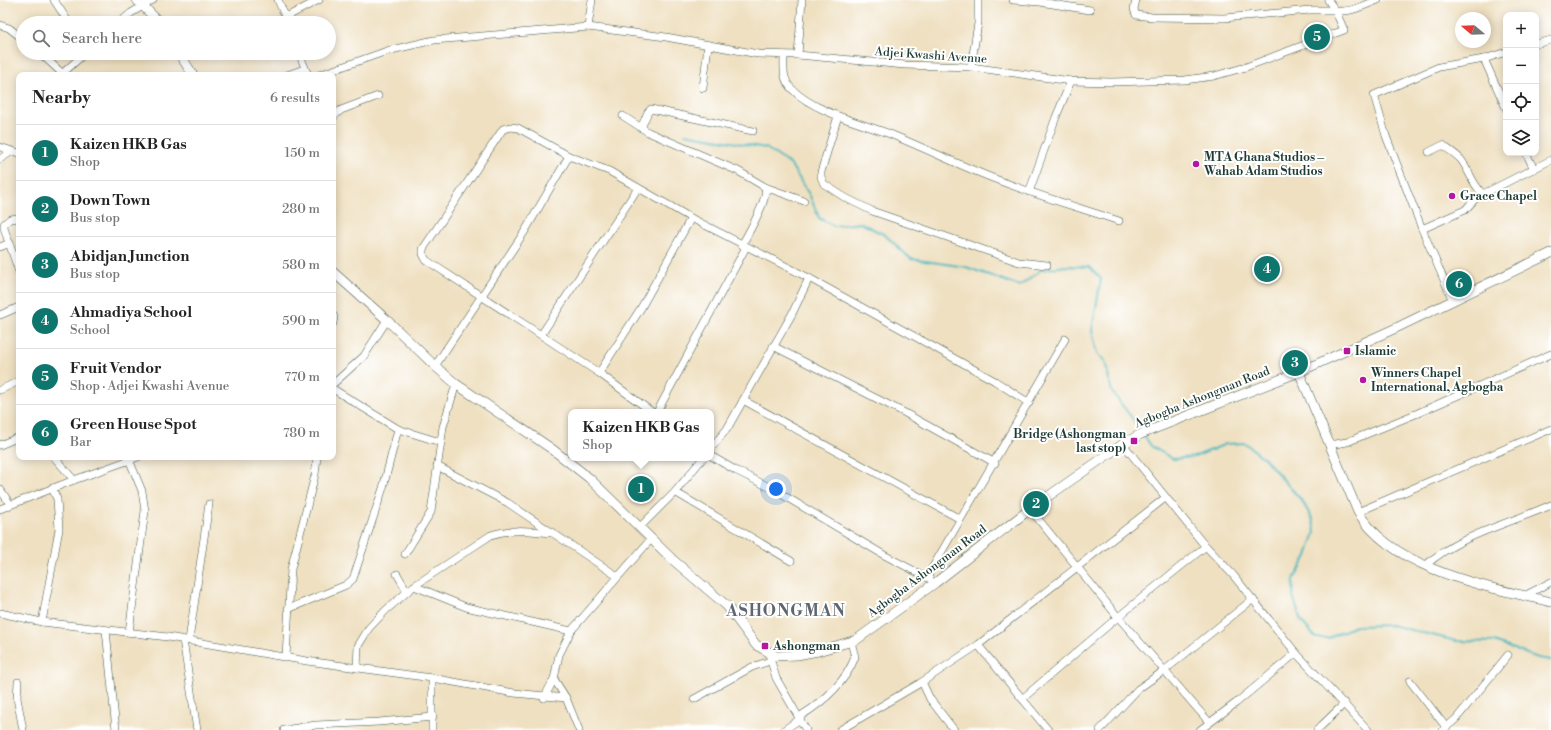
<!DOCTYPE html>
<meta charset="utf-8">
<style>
body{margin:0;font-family:"Libre Bodoni",serif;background:#f6f6f6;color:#222}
.controls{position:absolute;right:12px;top:12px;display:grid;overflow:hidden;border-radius:8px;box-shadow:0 2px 10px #0003}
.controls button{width:36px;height:36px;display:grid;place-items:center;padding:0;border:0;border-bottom:1px solid #e0e0e0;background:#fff;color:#222;font:20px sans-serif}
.compass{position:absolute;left:1455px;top:12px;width:36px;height:36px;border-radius:50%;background:#fff;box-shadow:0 2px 10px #0003;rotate:289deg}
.you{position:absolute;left:776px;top:489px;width:14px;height:14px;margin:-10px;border:3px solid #fff;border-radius:50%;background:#1a73e8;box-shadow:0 0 0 6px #1a73e833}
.badge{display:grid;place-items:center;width:26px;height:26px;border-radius:50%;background:#0f766e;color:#fff;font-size:13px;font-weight:700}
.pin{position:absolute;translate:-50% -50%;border:2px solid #fff;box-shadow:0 1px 4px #0006}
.popup{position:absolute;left:568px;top:409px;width:146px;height:52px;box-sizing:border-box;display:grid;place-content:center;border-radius:8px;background:#fff;filter:drop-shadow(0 1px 3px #0005);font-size:13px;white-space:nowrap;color:#767676}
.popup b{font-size:15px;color:#222}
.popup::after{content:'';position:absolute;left:50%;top:100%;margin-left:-8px;border:8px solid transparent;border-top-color:#fff}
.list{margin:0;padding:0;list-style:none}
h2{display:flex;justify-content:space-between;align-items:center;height:52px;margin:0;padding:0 16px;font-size:17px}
h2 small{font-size:13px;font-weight:400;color:#767676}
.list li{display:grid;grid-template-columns:26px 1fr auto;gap:12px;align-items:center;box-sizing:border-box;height:56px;padding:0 16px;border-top:1px solid #e0e0e0}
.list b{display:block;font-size:15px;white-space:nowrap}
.list p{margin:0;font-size:13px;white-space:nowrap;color:#767676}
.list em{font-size:13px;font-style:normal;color:#767676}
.icon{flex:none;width:22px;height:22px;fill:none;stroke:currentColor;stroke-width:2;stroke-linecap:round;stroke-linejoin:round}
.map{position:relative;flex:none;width:1551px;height:730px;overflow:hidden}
.search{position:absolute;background:#fff;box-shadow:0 2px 10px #0003;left:16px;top:16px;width:320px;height:44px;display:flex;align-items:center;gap:10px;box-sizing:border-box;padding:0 14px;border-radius:22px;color:#767676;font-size:15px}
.panel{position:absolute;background:#fff;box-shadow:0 2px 10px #0003;left:16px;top:72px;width:320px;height:388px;border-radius:8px}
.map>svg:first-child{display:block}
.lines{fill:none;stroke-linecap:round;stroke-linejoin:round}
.stream{stroke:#47b7be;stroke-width:2}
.minor-casing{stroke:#3e5549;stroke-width:8}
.tertiary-casing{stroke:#3e5549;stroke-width:10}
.minor{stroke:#fff;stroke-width:7}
.tertiary{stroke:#fff;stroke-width:9}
.poi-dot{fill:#b5179e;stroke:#fff;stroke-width:1.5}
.labels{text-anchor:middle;stroke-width:4;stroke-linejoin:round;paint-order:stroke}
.street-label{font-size:12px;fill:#1f3d34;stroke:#fff}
.poi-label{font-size:12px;font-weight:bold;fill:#1f3d34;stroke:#fff;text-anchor:start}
.district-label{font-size:16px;font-weight:bold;letter-spacing:1px;fill:#5e6771;stroke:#fff}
</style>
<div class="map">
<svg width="1551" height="730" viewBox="0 0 1551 730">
<rect width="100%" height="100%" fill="#fff"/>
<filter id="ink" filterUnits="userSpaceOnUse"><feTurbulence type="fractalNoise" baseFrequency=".025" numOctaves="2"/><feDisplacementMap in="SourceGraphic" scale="8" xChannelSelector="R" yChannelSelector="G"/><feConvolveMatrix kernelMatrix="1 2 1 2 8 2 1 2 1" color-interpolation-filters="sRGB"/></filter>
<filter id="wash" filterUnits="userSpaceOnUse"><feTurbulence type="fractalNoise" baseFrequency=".012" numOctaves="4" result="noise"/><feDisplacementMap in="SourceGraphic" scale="16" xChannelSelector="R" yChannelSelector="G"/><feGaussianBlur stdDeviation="0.9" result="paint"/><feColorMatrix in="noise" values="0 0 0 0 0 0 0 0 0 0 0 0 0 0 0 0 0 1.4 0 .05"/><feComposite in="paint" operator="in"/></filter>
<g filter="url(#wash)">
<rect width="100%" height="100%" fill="#efe0c1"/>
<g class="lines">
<!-- stream -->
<g class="stream">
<path d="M685,134L766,148L791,165L810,196L819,218L834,226L861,223L885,235L911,259L966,267L1020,286L1041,270L1065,266L1090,267L1101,279L1092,330L1097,354L1105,361L1112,392L1142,431"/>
<path d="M1144,435L1151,446L1173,459L1194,457L1226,444L1245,443L1265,459L1302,501L1313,520L1315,532L1307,556L1294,579L1293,596L1301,621L1316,638H1329L1355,626L1391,625L1456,641L1494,642L1538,658L1551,660"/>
</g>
</g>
</g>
<g filter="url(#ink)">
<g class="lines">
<defs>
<g id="minor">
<path d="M54,0L69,23"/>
<path d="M278,0L288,23"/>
<path d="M1013,0L1040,2L1090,10"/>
<path d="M1136,0L1134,9L1136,15L1152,17L1224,18L1310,10H1335"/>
<path d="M1328,0L1335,10C1349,14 1364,5 1378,0"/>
<path d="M286,17L319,0"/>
<path d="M119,23L131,13L153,0"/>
<path d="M0,25L9,28L23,39"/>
<path d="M588,27L592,0"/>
<path d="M1536,44L1551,40"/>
<path d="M40,53L64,75"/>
<path d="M299,53L308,75"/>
<path d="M784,55C784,68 782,79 792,89C814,112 861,123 890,134C922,147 953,162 985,175C1029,193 1074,206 1119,221"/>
<path d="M798,55L802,0"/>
<path d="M1484,59L1506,108"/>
<path d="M971,67L978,23V0"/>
<path d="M63,73L85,53"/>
<path d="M287,75L304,69"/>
<path d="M319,75L387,51L434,40L588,27L666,37L758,54L798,55L905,65L971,67L1071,81L1111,82L1185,80L1214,76L1246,67L1344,30L1335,10"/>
<path d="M703,88L708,45"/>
<path d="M623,116L648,132L738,171L765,187C769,199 748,233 742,245"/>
<path d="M838,116L821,172V177L824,184L844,197L872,211L1019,262L1047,265"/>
<path d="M333,117L341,110L378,96"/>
<path d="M641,128L648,112L651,109L753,131"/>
<path d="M0,147L19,153"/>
<path d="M1429,152L1443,145C1448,150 1458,155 1462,161C1470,172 1472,184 1483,194"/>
<path d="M1526,153L1534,169"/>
<path d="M0,159L11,152"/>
<path d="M765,187L804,201"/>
<path d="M1029,192L1056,117L1071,81"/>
<path d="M19,218L10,219L4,224V228L19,272"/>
<path d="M1422,229L1465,210L1476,198L1483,194L1551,160"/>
<path d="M0,247L10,243"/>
<path d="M1453,301L1422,229L1386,136L1374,95L1439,67L1484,59L1506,52"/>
<path d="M0,315L19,307"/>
<path d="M333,315L334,317L333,323"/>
<path d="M541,335L638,188"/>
<path d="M773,346L905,413L995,463"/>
<path d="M435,366L525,231L569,156"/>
<path d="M599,373L641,308L691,218"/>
<path d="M333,384L364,356L387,320"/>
<path d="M333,389L398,429L440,442"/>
<path d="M0,390L19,381"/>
<path d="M743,400L960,519"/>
<path d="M652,412L599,373L426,260L423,254V249L503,129L511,127L518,128L569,156L609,171L691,218L809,278L995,381L1029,403"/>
<path d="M657,412L746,247"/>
<path d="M1123,444L1201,541L1233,575L1296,653L1368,730"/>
<path d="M0,445L19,437"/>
<path d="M1329,445L1347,442L1418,413L1551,354"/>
<path d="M711,448L727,429L792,314L809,278"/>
<path d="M711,456L735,470L771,488L884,555L930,579"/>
<path d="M54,457L74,480"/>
<path d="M128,457L142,491L145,511L129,632"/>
<path d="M437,466L508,503L617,576"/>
<path d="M0,489L10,504"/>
<path d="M675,492L791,561"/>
<path d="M0,509L74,480L138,457"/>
<path d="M1030,509L1118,617L1209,722"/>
<path d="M1358,512L1551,429"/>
<path d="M640,527L675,492L703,458"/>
<path d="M405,554L431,512L443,427L456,384"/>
<path d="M1426,565C1459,535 1511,523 1551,505"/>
<path d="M397,574L407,591"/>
<path d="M927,577L1065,339"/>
<path d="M414,586L466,607L571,631"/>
<path d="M1524,596L1551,582"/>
<path d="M288,609L346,585L353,579L383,488L398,429"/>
<path d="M0,613L42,622L168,637L307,661L432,678L514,693L566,698L579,730"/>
<path d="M42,622L59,529L57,499L52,488"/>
<path d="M106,630L116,730"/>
<path d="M183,640L197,730"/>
<path d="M189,640L209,504"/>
<path d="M978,645L1048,730"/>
<path d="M769,654L776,678L806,730"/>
<path d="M286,657L291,569L315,475L317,457"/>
<path d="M357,668L358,646L369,628L386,610L414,586L491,535C512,528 530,531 551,533"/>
<path d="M432,678V730"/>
<path d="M554,679L566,698"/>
<path d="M1410,681L1446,727"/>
<path d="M18,682L17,698L23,730"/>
<path d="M922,682L930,699L954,730"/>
<path d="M544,698L554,679L559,655L571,631L651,539"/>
<path d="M694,699L752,667L770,661"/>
<path d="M1022,699L1118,617L1206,546"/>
<path d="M799,717C822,703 845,684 855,657L851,642"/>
<path d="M284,730L316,725L379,722L433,717"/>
<path d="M784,730L800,719"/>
<path d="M840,730L922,682L978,645L1165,498"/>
<path d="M1100,730L1138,689L1165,670L1253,599"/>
<path d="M1200,730L1236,703L1296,653"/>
<path d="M1317,730L1345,703"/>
<path d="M1443,730L1456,719L1508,655"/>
</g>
<g id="tertiary">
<path d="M137,0L160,23"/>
<path d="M179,53L193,75"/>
<path d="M333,272L387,320L435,366L456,384L552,449L589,478L673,560L727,606L756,645L776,656L797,655L818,651L856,640L935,583L1030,509L1123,444L1141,434L1299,372L1396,328L1551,253"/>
<path d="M1299,372L1358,512C1394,571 1489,587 1551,602"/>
</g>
</defs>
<!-- minor casing -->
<use href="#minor" class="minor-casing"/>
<!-- tertiary casing -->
<use href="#tertiary" class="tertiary-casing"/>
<!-- minor -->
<use href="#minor" class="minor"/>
<!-- tertiary -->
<use href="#tertiary" class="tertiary"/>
</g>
</g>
<!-- markers -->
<g class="poi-dot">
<circle cx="1196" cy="164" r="4"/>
<circle cx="1452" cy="196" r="4"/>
<rect x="1343" y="347" width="8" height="8" rx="2"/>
<circle cx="1363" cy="380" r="4"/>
<rect x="1130" y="437" width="8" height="8" rx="2"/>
<rect x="761" y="642" width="8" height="8" rx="2"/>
</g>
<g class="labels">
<!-- street labels -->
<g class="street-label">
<text transform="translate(931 55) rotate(4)" y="4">Adjei Kwashi Avenue</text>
<text transform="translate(1202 397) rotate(-22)" y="4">Agbogba Ashongman Road</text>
<text transform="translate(927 571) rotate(-37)" y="4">Agbogba Ashongman Road</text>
</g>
<!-- poi labels -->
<g class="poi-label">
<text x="1204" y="161">MTA Ghana Studios –<tspan x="1204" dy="14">Wahab Adam Studios</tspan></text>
<text x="1460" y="200">Grace Chapel</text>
<text x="1355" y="355">Islamic</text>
<text x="1371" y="377">Winners Chapel<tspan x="1371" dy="14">International, Agbogba</tspan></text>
<text x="1126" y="438" text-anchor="end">Bridge (Ashongman<tspan x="1126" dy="14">last stop)</tspan></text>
<text x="773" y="650">Ashongman</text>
</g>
<!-- district labels -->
<g class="district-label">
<text x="786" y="616">ASHONGMAN</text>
</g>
</g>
</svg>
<div class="controls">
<button>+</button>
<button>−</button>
<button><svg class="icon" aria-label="locate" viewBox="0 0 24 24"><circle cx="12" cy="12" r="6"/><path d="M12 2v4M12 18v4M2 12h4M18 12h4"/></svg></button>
<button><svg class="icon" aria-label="layers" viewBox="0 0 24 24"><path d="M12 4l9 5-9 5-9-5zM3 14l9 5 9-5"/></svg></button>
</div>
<svg class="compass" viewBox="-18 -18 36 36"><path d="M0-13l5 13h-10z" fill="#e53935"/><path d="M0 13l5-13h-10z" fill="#767676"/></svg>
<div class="you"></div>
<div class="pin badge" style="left:641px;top:489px">1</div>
<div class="popup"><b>Kaizen HKB Gas</b>Shop</div>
<div class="pin badge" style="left:1036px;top:504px">2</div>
<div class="pin badge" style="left:1295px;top:363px">3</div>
<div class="pin badge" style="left:1267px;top:269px">4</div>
<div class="pin badge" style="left:1317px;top:37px">5</div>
<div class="pin badge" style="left:1459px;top:284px">6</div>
<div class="search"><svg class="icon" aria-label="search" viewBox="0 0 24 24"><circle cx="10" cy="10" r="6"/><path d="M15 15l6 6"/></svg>Search here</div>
<section class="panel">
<h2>Nearby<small>6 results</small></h2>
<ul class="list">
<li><span class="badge">1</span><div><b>Kaizen HKB Gas</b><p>Shop</p></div><em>150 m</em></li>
<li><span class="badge">2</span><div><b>Down Town</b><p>Bus stop</p></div><em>280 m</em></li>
<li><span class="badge">3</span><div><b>Abidjan Junction</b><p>Bus stop</p></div><em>580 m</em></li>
<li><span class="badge">4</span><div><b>Ahmadiya School</b><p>School</p></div><em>590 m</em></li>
<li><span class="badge">5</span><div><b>Fruit Vendor</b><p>Shop · Adjei Kwashi Avenue</p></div><em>770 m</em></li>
<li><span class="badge">6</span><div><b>Green House Spot</b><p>Bar</p></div><em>780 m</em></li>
</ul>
</section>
</div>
